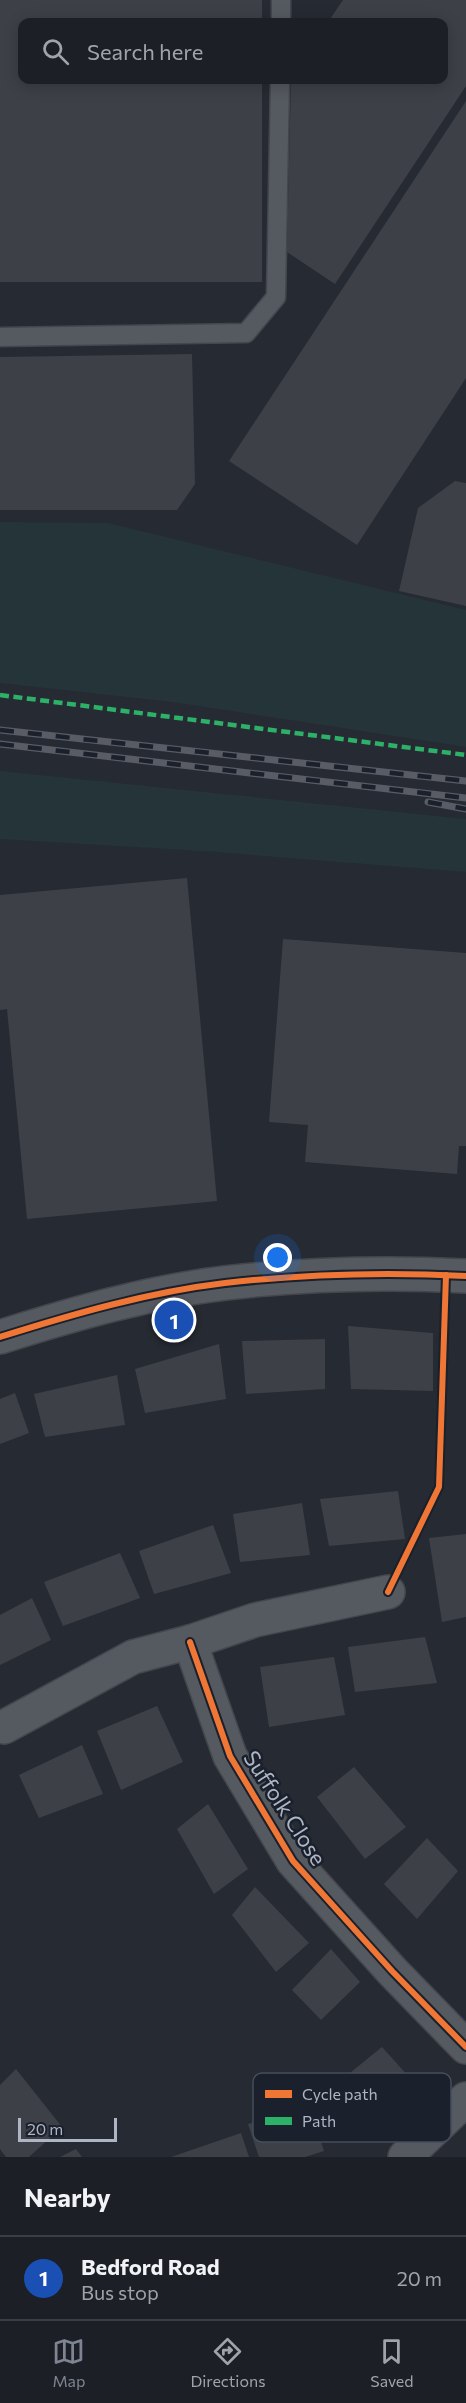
<!DOCTYPE html>
<style>
body{margin:0;font-family:Commissioner,sans-serif;background:#292d32;color:#f1f3f6}
.scale{position:absolute;left:18px;bottom:15px;width:99px;box-sizing:border-box;padding-left:6px;border:3px solid #aeb5c4;border-top:0;font-size:16px;line-height:21px;white-space:nowrap;color:#aeb5c4;-webkit-text-stroke:4px #1a202c;paint-order:stroke}
.you{position:absolute;left:278px;top:1258px;width:21px;height:21px;margin:-15px;border:4px solid #fff;border-radius:50%;background:#1a73e8;box-shadow:0 0 0 9px #1a73e833}
.badge{display:grid;place-items:center;width:39px;height:39px;border-radius:50%;background:#7e8491;color:#fff;font-size:20px;font-weight:700}
.pin{position:absolute;translate:-50% -50%;border:3px solid #fff;box-shadow:0 2px 6px #0006}
.list{margin:0;padding:0;list-style:none}
h2{display:flex;justify-content:space-between;align-items:center;height:78px;margin:0;padding:0 24px;font-size:26px}
h2 small{font-size:20px;font-weight:400;color:#a0a3a7}
.list li{display:grid;grid-template-columns:39px 1fr auto;gap:18px;align-items:center;box-sizing:border-box;height:84px;padding:0 24px;border-top:2px solid #3a3e43}
.list b{display:block;font-size:22px;white-space:nowrap}
.list p{margin:0;font-size:20px;white-space:nowrap;color:#a0a3a7}
.list em{font-size:20px;font-style:normal;color:#a0a3a7}
.icon{flex:none;width:33px;height:33px;fill:none;stroke:currentColor;stroke-width:2;stroke-linecap:round;stroke-linejoin:round}
.map{position:relative;flex:none;width:466px;height:2157px;overflow:hidden}
.search{position:absolute;background:#1c2026;box-shadow:0 3px 15px #0003;left:18px;right:18px;top:18px;height:66px;display:flex;align-items:center;gap:15px;box-sizing:border-box;padding:0 21px;border-radius:12px;color:#a0a3a7;font-size:22px}
.sheet{height:162px;background:#1c2026}
nav{display:flex;justify-content:space-around;align-items:center;box-sizing:border-box;height:84px;border-top:2px solid #3a3e43;background:#1c2026;font-size:16px;color:#a0a3a7}
nav a{display:grid;justify-items:center;gap:3px}
nav .on{color:#7e8491}
.map>svg:first-child{display:block}
.green{fill:#243438}
.building{fill:#3d4047}
.lines{fill:none;stroke-linecap:round;stroke-linejoin:round}
.service-casing{stroke:#44464d;stroke-width:21}
.minor-casing{stroke:#44464d;stroke-width:36}
.tertiary-casing{stroke:#44464d;stroke-width:36}
.service{stroke:#555960;stroke-width:18}
.minor{stroke:#555960;stroke-width:33}
.tertiary{stroke:#555960;stroke-width:33}
.rail-casing{stroke:#595c64;stroke-width:7}
.rail{stroke:#1a202c;stroke-width:4.5;stroke-dasharray:14;stroke-linecap:butt}
.quiet{stroke:#2db169;stroke-width:4.5;stroke-dasharray:9 4.5;stroke-linecap:butt}
.cycleway-casing{stroke:#1a202c;stroke-width:10}
.cycleway{stroke:#f07635;stroke-width:6}
.labels{text-anchor:middle;stroke-width:5;stroke-linejoin:round;paint-order:stroke}
.street-label{font-size:22px;fill:#aeb5c4;stroke:#1a202c}
.key{fill:#1a202c;stroke:#464d5a;stroke-width:1.5}
.key-label{font-size:16px;fill:#aeb5c4}
</style>
<div class="map">
<svg width="466" height="2157" viewBox="0 0 466 2157">
<rect width="100%" height="100%" fill="#262a32"/>
<!-- green -->
<g class="green">
<path d="M0,522L108,523L466,610V747L172,702L0,683Z"/>
<path d="M0,771L466,819V872L202,851L0,839Z"/>
</g>
<!-- building -->
<g class="building">
<path d="M0,0H262V22H22V80H262V282H0Z"/>
<path d="M343,0H466V86L335,284L287,252L291,80H444V22H328Z"/>
<path d="M466,101V378L357,545L229,461Z"/>
<path d="M192,354L195,484L177,510H0V357Z"/>
<path d="M455,481L466,483V606L399,591L418,508Z"/>
<path d="M187,878L217,1201L27,1219L7,1009L0,1010V895Z"/>
<path d="M283,939L466,953V1146H459L457,1174L305,1162L308,1125L269,1122Z"/>
<path d="M348,1326L433,1333V1391L351,1389Z"/>
<path d="M325,1339V1389L246,1394L242,1341Z"/>
<path d="M219,1344L226,1399L145,1413L135,1369Z"/>
<path d="M117,1375L125,1425L45,1437L34,1394Z"/>
<path d="M15,1393L29,1433L0,1444V1399Z"/>
<path d="M398,1491L405,1539L329,1546L320,1499Z"/>
<path d="M302,1503L310,1555L240,1562L233,1514Z"/>
<path d="M213,1525L231,1573L154,1594L139,1551Z"/>
<path d="M466,1534V1617L442,1622L429,1538Z"/>
<path d="M120,1553L140,1598L63,1626L44,1582Z"/>
<path d="M32,1598L51,1640L0,1665V1615Z"/>
<path d="M425,1637L437,1683L355,1692L348,1647Z"/>
<path d="M334,1657L345,1715L269,1727L260,1667Z"/>
<path d="M157,1706L183,1762L121,1790L97,1731Z"/>
<path d="M82,1745L103,1794L39,1818L19,1775Z"/>
<path d="M354,1767L406,1827L365,1859L317,1797Z"/>
<path d="M208,1804L248,1869L214,1894L177,1829Z"/>
<path d="M427,1838L458,1871L417,1919L384,1884Z"/>
<path d="M255,1887L309,1943L276,1972L232,1915Z"/>
<path d="M331,1949L360,1982L321,2020L292,1990Z"/>
<path d="M382,2047L410,2078L341,2132L319,2098Z"/>
<path d="M16,2069L62,2127L29,2157H6L0,2149V2085Z"/>
<path d="M310,2109L324,2151L305,2157H259L248,2124Z"/>
<path d="M241,2133L249,2157H171Z"/>
<path d="M76,2149L82,2157H60Z"/>
</g>
<g class="lines">
<defs>
<g id="service">
<path d="M281,22V0"/>
<path d="M0,337L246,333L276,297L280,80"/>
</g>
<g id="minor">
<path d="M190,1642L230,1756L293,1861L392,1971L466,2047"/>
<path d="M4,1727L133,1657L190,1642L255,1620L388,1592"/>
<path d="M405,2157L466,2099"/>
</g>
<path id="tertiary" d="M0,1337C73,1314 149,1292 225,1283C305,1274 386,1272 466,1276"/>
</defs>
<!-- service casing -->
<use href="#service" class="service-casing"/>
<!-- minor casing -->
<use href="#minor" class="minor-casing"/>
<!-- tertiary casing -->
<use href="#tertiary" class="tertiary-casing"/>
<!-- service -->
<use href="#service" class="service"/>
<!-- minor -->
<use href="#minor" class="minor"/>
<!-- tertiary -->
<use href="#tertiary" class="tertiary"/>
<defs>
<g id="rail">
<path d="M0,730L466,781"/>
<path d="M0,744L466,798"/>
<path d="M428,802L466,809"/>
</g>
</defs>
<!-- rail casing -->
<use href="#rail" class="rail-casing"/>
<!-- rail -->
<use href="#rail" class="rail"/>
<!-- quiet -->
<path class="quiet" d="M0,695L466,755"/>
<defs>
<g id="cycleway">
<path d="M0,1337C73,1314 149,1292 225,1283C305,1274 386,1272 466,1276"/>
<path d="M388,1592L439,1487L446,1275"/>
<path d="M190,1642L230,1756L293,1861L392,1971L466,2047"/>
</g>
</defs>
<!-- cycleway casing -->
<use href="#cycleway" class="cycleway-casing"/>
<!-- cycleway -->
<use href="#cycleway" class="cycleway"/>
</g>
<g class="labels">
<!-- street labels -->
<g class="street-label">
<text transform="translate(285 1808) rotate(57)" y="8">Suffolk Close</text>
</g>
</g>
<!-- legend -->
<rect x="253" y="2073" width="198" height="69" rx="9" class="key"/>
<rect x="265" y="2090" width="27" height="8" fill="#f07635"/>
<rect x="265" y="2117" width="27" height="8" fill="#2db169"/>
<g class="key-label">
<text x="302" y="2100">Cycle path</text>
<text x="302" y="2127">Path</text>
</g>
</svg>
<div class="scale">20 m</div>
<div class="you"></div>
<div class="pin badge" style="left:174px;top:1320px;background:#1a4fb4">1</div>
<div class="search"><svg class="icon" aria-label="search" viewBox="0 0 24 24"><circle cx="10" cy="10" r="6"/><path d="M15 15l6 6"/></svg>Search here</div>
</div>
<section class="sheet">
<h2>Nearby<small></small></h2>
<ul class="list">
<li><span class="badge" style="background:#1a4fb4">1</span><div><b>Bedford Road</b><p>Bus stop</p></div><em>20 m</em></li>
</ul>
</section>
<nav>
<a class="on"><svg class="icon" aria-label="map" viewBox="0 0 24 24"><path d="M3 6l6-2 6 2 6-2v14l-6 2-6-2-6 2zM9 4v14M15 6v14"/></svg>Map</a>
<a><svg class="icon" aria-label="directions" viewBox="0 0 24 24"><path d="M12 3l9 9-9 9-9-9zM9 14v-3h6M13 9l2 2-2 2"/></svg>Directions</a>
<a><svg class="icon" aria-label="saved" viewBox="0 0 24 24"><path d="M7 4h10v16l-5-4-5 4z"/></svg>Saved</a>
</nav>
